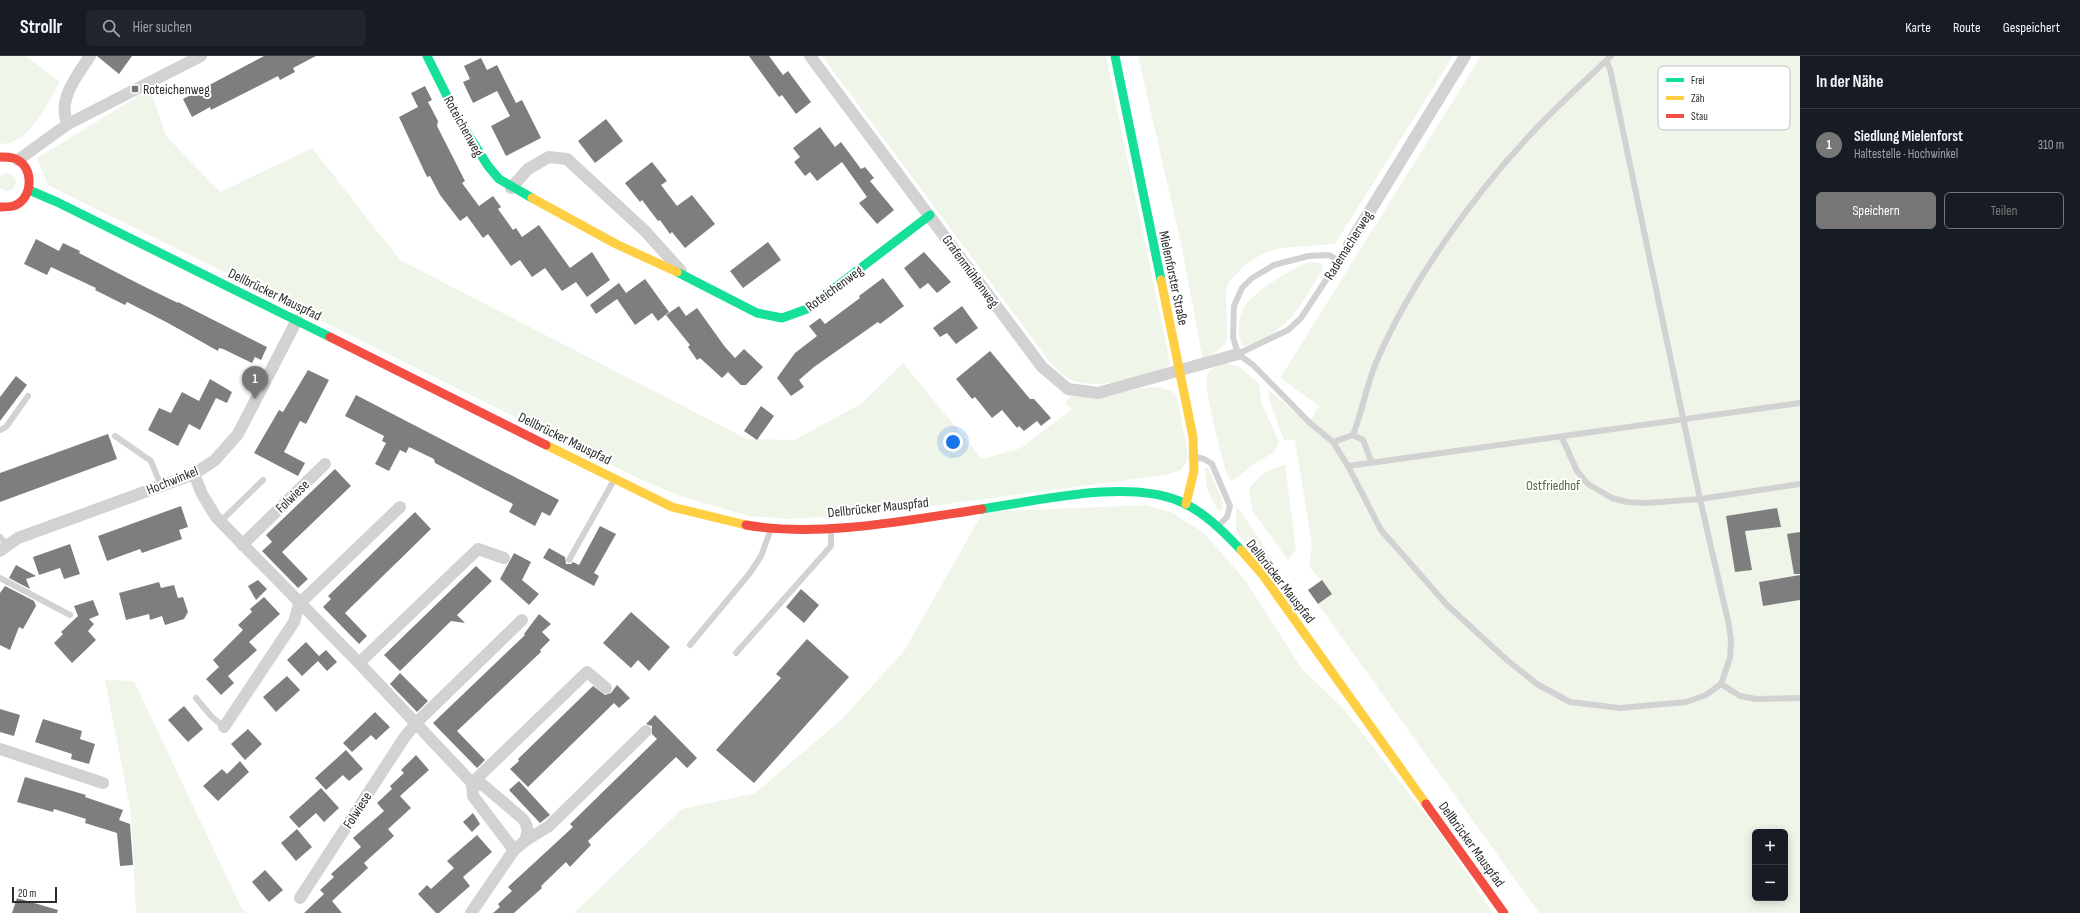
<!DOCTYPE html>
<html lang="de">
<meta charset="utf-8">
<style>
body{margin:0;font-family:"Sofia Sans Condensed",sans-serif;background:#20242c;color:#f1f3f6}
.controls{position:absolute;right:12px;bottom:12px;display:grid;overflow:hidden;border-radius:6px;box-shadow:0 2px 10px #0003}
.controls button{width:36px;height:36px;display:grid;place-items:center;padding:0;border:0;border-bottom:1px solid #363941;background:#171b24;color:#f1f3f6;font:20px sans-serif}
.scale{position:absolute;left:12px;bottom:10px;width:45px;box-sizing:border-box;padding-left:4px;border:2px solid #2d2d2d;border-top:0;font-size:11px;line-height:14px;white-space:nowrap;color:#2d2d2d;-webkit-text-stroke:3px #fff;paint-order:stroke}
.you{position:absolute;left:953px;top:386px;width:14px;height:14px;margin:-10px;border:3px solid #fff;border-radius:50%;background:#1a73e8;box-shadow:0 0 0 6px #1a73e833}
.badge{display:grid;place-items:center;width:26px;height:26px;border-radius:50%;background:#767676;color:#fff;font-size:13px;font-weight:700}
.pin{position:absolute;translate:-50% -33px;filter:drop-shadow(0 1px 2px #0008)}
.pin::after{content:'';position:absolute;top:21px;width:14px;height:12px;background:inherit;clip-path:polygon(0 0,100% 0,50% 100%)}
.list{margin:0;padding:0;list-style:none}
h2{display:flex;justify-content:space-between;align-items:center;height:52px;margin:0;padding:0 16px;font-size:17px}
h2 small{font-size:13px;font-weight:400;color:#9ea1a6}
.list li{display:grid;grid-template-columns:26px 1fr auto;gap:12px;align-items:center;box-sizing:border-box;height:72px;padding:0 16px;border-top:1px solid #363941}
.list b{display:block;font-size:15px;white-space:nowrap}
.list p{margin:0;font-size:13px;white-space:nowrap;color:#9ea1a6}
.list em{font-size:13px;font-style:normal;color:#9ea1a6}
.actions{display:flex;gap:8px;padding:12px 16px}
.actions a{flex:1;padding:9px 0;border:1px solid #767676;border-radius:6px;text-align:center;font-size:14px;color:#767676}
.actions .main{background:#767676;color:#fff}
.icon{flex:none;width:22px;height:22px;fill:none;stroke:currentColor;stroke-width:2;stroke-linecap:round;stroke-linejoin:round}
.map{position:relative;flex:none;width:1800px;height:857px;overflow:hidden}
header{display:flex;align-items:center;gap:24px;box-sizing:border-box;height:56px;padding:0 20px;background:#171b24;border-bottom:1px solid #363941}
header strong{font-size:19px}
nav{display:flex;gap:22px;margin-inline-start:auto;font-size:14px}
.search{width:280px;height:36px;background:#20242c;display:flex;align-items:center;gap:10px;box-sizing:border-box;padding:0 14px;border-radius:6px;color:#9ea1a6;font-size:15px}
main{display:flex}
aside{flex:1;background:#171b24}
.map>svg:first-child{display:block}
.green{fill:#f0f5ea;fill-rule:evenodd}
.building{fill:#7e7e7e}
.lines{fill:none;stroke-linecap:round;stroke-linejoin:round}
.lane{stroke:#d2d2d2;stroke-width:6}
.street{stroke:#d2d2d2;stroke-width:12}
.fast{stroke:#16e098;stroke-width:9}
.slow{stroke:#ffcf43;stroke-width:9}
.jam{stroke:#f24e42;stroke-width:9}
.poi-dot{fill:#767676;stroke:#fff;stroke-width:1.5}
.labels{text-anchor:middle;stroke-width:4;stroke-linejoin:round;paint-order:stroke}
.poi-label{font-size:14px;fill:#2d2d2d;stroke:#fff;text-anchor:start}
.street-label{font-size:14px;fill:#2d2d2d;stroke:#fff}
.park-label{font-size:14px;fill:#536c37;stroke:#fff}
.key{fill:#fff;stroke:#c0c0c0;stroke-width:1}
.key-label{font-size:11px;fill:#2d2d2d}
</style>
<header>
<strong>Strollr</strong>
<div class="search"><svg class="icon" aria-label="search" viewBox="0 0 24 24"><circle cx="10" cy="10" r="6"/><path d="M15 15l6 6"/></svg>Hier suchen</div>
<nav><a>Karte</a><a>Route</a><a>Gespeichert</a></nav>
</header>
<main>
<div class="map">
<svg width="1800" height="857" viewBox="0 0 1800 857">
<rect width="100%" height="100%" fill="#fff"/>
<!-- green -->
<g class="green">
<path d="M0,0H26L60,26C46,48 31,88 0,88Z"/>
<path d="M822,0H1106L1170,306L1168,312C1141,321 1097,336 1069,323C1061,319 1055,311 1049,305Z"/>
<path d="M1138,0H1453L1335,188L1280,192L1262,198L1244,210L1228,227L1226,239L1227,283L1225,289L1203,305L1182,192Z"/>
<path d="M1481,0H1800V857H1539L1318,548L1332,538L1309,510L1312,489L1295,384H1284C1279,369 1268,347 1268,333L1308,368L1319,350L1280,322ZM1755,776H1785V842H1755Z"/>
<path d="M150,33L166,80L220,136L312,92L400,204L747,383L795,384L862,347L903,307L982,403L1021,392L1071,354L1065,347L1073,336C1083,337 1092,339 1102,339C1126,339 1153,322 1176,338L1189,402L1181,414L1166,419L864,459L788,463L749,460L680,440L644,425L48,129L37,102Z"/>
<circle cx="7" cy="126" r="9"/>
<path d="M1310,206L1322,207L1323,212C1301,249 1288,278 1243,291C1237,280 1237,265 1243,253C1250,237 1294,211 1310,206Z"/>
<path d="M1224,307L1238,310L1259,327L1261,346L1279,386L1274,396L1252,409L1236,423L1231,425L1226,416C1222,399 1203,333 1207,320C1209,313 1218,309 1224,307Z"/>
<path d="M1285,409L1296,493L1288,504L1253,456L1249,434C1258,419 1268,413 1285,409Z"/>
<path d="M1208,411L1223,446V452L1220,456C1209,442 1205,431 1205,413Z"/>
<path d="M1146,449L1171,456L1204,477L1245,524L1302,613L1343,652L1441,779L1493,857H574L682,753L755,737L841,664L904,595L983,456Z"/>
<path d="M1236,449L1274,505L1266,509L1236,476Z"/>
<path d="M105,624L134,625L240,849L246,857H136L131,757Z"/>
</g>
<!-- building -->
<g class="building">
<path d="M97,0H132L119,18Z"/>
<path d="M264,0H316L293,12L295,16L280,24L278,20L211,54L210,51L192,61L183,43Z"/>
<path d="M749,0H769L783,19L788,15L811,46L796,58L782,39L779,41Z"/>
<path d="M481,2L487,14L497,9L516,47L522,44L541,82L506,100L491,70L510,60L497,35L473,47L463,26L470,23L464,10Z"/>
<path d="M425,30L432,44L428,46L438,65L437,70L465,125L462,127L479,150L493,140L501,151L498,153L513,174L516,172L522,181L539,169L570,212L592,196L610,224L587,241L576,226L562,235L545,212L532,221L520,204L511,210L488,178L483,182L467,160L460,165L440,139L430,120L427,121L399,61L418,51L411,37Z"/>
<path d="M606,63L623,85L595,107L578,85Z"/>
<path d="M820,71L835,91L841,86L861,113L865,111L874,122L870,125L894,154L877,168L859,147L867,141L842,106L817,125L810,116L805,120L794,106L800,101L793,92Z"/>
<path d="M652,106L667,125L661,129L677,150L692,139L715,168L685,192L672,176L670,178L660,164L658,165L642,144L640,146L625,127Z"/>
<path d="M36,183L59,195L63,187L80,195L79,197L141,229L178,247V246L267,291L261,304L255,301L252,307L223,293L219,292L218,295L168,267L127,246L125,249L95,234L96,232L51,211L47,219L24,208Z"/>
<path d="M768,186L781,204L743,232L730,215Z"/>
<path d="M924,196L951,226L937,237L928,227L920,233L904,212Z"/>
<path d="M883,222L904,250L880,268L878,266L814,311L799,324L804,331L791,340L777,322L795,297L817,280L809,270L820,262L825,268L860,242L859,240Z"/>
<path d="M645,223L669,256L658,265L652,257L635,269L617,243L596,258L590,249L619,227L626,237Z"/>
<path d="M679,250L686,260L697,252L725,291L735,302L744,293L763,311L746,329H741L728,316L722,322L700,302L697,304L688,291L690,289L666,259Z"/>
<path d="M962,250L978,272L956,288L947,277L940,281L933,272Z"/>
<path d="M990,295L1030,343H1034L1051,362L1041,370L1037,365L1024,375L1019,370L1017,372L1002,354L992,362L975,341L972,343L956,323Z"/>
<path d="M308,314L329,324L306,368L300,365L284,396L305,407L298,420L254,397L279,354L283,356Z"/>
<path d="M16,320L27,329L0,365V341Z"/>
<path d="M210,323L232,336L227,347L216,342L200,374L189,368L178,390L148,374L159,352L171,357L182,336L199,345Z"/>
<path d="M356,339L559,444L550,460L542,456L535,470L509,456L513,448L435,407L434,403L409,391L406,397L400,394L389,415L375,408L386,387L382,385L384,380L345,360Z"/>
<path d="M761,350L774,360L757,384L744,375Z"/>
<path d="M108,378L117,403L0,446V417Z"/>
<path d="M335,413L351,430L282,496L308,523L298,532L262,495L272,486L266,479Z"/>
<path d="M181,450L188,471L179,474L182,483L142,497L140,493L107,505L98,480Z"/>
<path d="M1777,452L1781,471L1745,475L1752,514L1735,516L1726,460Z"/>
<path d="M415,456L431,473L345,557L367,580L359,588L323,551L331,543L328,540Z"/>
<path d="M600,470L616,478L594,517L599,520L594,530L543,502L549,492L565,501L566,508H571L573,506L579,509Z"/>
<path d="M1800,476V518H1794L1787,478Z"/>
<path d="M70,488L80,518L64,523L60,512L39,519L33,501Z"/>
<path d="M514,497L531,506L522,524L539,538L529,549L500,523Z"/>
<path d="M16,509L36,520L26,523L30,533L9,522Z"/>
<path d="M476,510L492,525L457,559L465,567L451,565L400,615L384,599Z"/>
<path d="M1800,519V544L1763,550L1759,526Z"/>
<path d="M258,524L267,533L256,544L248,530Z"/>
<path d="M1322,524L1332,538L1318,548L1308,534Z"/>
<path d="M159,526L161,532L174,529L178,542L183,541L188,556L184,563L165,569L162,560L150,564L149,558L126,564L119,537Z"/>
<path d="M5,530L34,545L36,550L23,573L19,571L10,594L0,589V537Z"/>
<path d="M801,533L819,549L804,567L786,551Z"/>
<path d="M264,541L280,558L249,586L257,594L228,620L234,627L221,639L206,623L219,611L213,604L243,574L238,569L252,556L250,553Z"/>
<path d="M93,544L99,559L89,563L94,568L88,575L96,584L72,607L54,587L63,578L61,576L78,560L74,550Z"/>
<path d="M631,556L670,591L649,615L638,604L631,612L603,587Z"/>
<path d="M539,558L551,568L542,576L550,584L540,594L541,596L457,675L485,704L477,712L433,667L525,579L524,578Z"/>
<path d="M807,583L849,621L754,727L716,694L781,622L776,618Z"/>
<path d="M306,586L319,600L326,594L337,606L327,615L318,605L302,620L287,604Z"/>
<path d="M400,617L428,645L417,656L390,628Z"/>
<path d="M287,620L300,634L276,656L263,641Z"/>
<path d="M617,629L630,642L619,652L614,647L528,731L510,713L519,705L518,703L593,630L605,639L611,637Z"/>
<path d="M184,650L203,673L188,686L168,664Z"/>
<path d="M0,653L20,659L14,680L0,676Z"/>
<path d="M375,656L390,671L376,684L371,679L352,696L343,687Z"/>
<path d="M655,659L697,702L687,712L676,701L588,785L591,789L570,811L566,806L541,830L542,832L514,857H493L500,851L498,848L512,835L508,831L573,771L570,768L657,683L652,678V670L646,668Z"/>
<path d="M43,663L82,675L80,683L95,688L89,708L71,703L72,698L35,686Z"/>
<path d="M248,673L262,688L245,704L231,688Z"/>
<path d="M346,694L363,713L349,725L343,719L326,734L315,722Z"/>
<path d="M416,699L429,714L400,740L411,752L388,773L394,780L364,807L368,812L332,845L342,857H304L324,838L320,834L334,821L331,818L361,791L353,782L384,755L377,747L392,733L390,730L404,717L401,714Z"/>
<path d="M240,705L249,716L218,745L203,730L222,713L227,718Z"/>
<path d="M25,721L86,739L85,741L123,754L119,764L130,768L133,809L120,810L117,777L85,767L86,763L54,753L53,756L17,746Z"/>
<path d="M519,725L550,759L540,767L509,734Z"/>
<path d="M321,732L339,752L324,766L316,757L299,772L289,761Z"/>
<path d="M473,757L480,768L472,776L463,766Z"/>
<path d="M297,773L312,791L296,805L281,787Z"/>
<path d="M477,779L492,796L463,821L470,830L439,857H436L418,838L427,829L431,833L454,812L447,805Z"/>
<path d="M265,814L283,834L269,846L252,826Z"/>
<path d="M17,842L58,854L57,857H12Z"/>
</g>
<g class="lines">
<!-- lane -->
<g class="lane">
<path d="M1339,205L1329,199L1308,200L1274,209L1252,222L1242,232L1234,250L1233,281L1238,298L1253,309L1309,366L1333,386L1348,410L1381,474L1447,549L1508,605L1537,628L1570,646L1620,652L1686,646L1706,639L1721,628L1730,602L1731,585L1729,569L1700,443L1610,13L1606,5"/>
<path d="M1238,298L1288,274L1301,262L1349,189"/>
<path d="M0,374L6,371L28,340"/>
<path d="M1353,379L1363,384L1372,407"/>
<path d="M115,380L151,405L161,430"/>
<path d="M1562,382L1577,415L1588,428L1612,442L1627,446L1647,447L1700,443L1800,428"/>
<path d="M1333,386L1353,379C1362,356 1366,332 1375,309C1409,229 1471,142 1530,79C1556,51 1584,26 1611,0"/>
<path d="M1196,401L1204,403L1212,408L1230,450L1227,461L1218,470"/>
<path d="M1348,410L1800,347"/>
<path d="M220,466L263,424"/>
<path d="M0,481L8,490"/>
<path d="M569,504L614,424"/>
<path d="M0,522L70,559"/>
<path d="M690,589L750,517L761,500L771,473"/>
<path d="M736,597L831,490V473"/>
<path d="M1721,628L1740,640L1756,643L1800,642"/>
<path d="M196,642L211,660L224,671"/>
</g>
<!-- street -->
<g class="street">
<path d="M810,0L1042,311L1068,333L1098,337L1238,298"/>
<path d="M68,68C56,45 78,18 90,0"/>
<path d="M18,104L68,68L201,0"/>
<path d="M511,132L528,113L549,101L567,103L645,175L681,215"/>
<path d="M1349,189L1465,0"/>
<path d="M194,418L202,438L216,461L359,607L472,727L483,729L523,763C529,771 528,776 525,785"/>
<path d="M242,489L325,408"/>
<path d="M0,495L18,482L194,418L215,404L238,378L297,264"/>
<path d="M359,607L478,493L504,502"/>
<path d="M224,671L294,566L299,548L400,451"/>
<path d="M0,693L103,727"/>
<path d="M472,727L587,616L606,632"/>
<path d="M472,727L473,740L514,794"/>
<path d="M300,842L404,682L416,667L522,564"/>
<path d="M471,857L514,794L525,785L549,770L646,675"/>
</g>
<!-- fast -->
<g class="fast">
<path d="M427,0L459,64L488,110L499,123L532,142"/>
<path d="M1115,0L1161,224"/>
<path d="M29,134L57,146L330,281"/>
<path d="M677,216L757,257L782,262L807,253L930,159"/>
<path d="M982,453C1038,445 1126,423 1179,445C1203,455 1223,475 1241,494"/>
</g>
<!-- slow -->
<g class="slow">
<path d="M532,142L616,188L677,216"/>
<path d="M1161,224L1193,381L1194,415L1186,448"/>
<path d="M546,389L672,451L746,469"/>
<path d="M1241,494L1262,518L1426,748"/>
</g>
<!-- jam -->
<g class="jam">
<path d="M0,101C4,101 9,101 13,102C35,108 34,144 13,150C9,151 4,151 0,151"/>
<path d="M330,281L546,389"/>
<path d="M746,469C819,482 909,464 982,453"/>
<path d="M1426,748L1504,857"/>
</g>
</g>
<!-- markers -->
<rect class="poi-dot" x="131" y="29" width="8" height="8" rx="2"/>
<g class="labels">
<!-- poi labels -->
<g class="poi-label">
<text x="143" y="38">Roteichenweg</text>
</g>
<!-- street labels -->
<g class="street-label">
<text transform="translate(464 70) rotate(61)" y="5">Roteichenweg</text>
<text transform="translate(1348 189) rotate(-58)" y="5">Rademacherweg</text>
<text transform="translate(971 215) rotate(54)" y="5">Grafenmühlenweg</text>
<text transform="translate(1174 222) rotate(78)" y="5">Mielenforster Straße</text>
<text transform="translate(834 232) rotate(-36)" y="5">Roteichenweg</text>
<text transform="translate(275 238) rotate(26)" y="5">Dellbrücker Mauspfad</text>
<text transform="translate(565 382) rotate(26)" y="5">Dellbrücker Mauspfad</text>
<text transform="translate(172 424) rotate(-22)" y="5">Hochwinkel</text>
<text transform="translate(292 440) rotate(-44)" y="5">Folwiese</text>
<text transform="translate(878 451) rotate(-6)" y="5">Dellbrücker Mauspfad</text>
<text transform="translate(1281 525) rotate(52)" y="5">Dellbrücker Mauspfad</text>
<text transform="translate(357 754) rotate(-57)" y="5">Folwiese</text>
<text transform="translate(1472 788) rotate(54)" y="5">Dellbrücker Mauspfad</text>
</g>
<!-- park labels -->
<g class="park-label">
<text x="1553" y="434">Ostfriedhof</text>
</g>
</g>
<!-- legend -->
<rect x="1658" y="10" width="132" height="64" rx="6" class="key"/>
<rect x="1666" y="22" width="18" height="4" fill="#16e098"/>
<rect x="1666" y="40" width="18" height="4" fill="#ffcf43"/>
<rect x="1666" y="58" width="18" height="4" fill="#f24e42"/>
<g class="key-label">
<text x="1691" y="28">Frei</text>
<text x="1691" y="46">Zäh</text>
<text x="1691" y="64">Stau</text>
</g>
</svg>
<div class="controls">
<button>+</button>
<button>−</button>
</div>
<div class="scale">20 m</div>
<div class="you"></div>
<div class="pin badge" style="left:255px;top:343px">1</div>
</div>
<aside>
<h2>In der Nähe<small></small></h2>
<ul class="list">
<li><span class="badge">1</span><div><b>Siedlung Mielenforst</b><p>Haltestelle · Hochwinkel</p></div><em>310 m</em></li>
</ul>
<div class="actions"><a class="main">Speichern</a><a>Teilen</a></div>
</aside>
</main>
